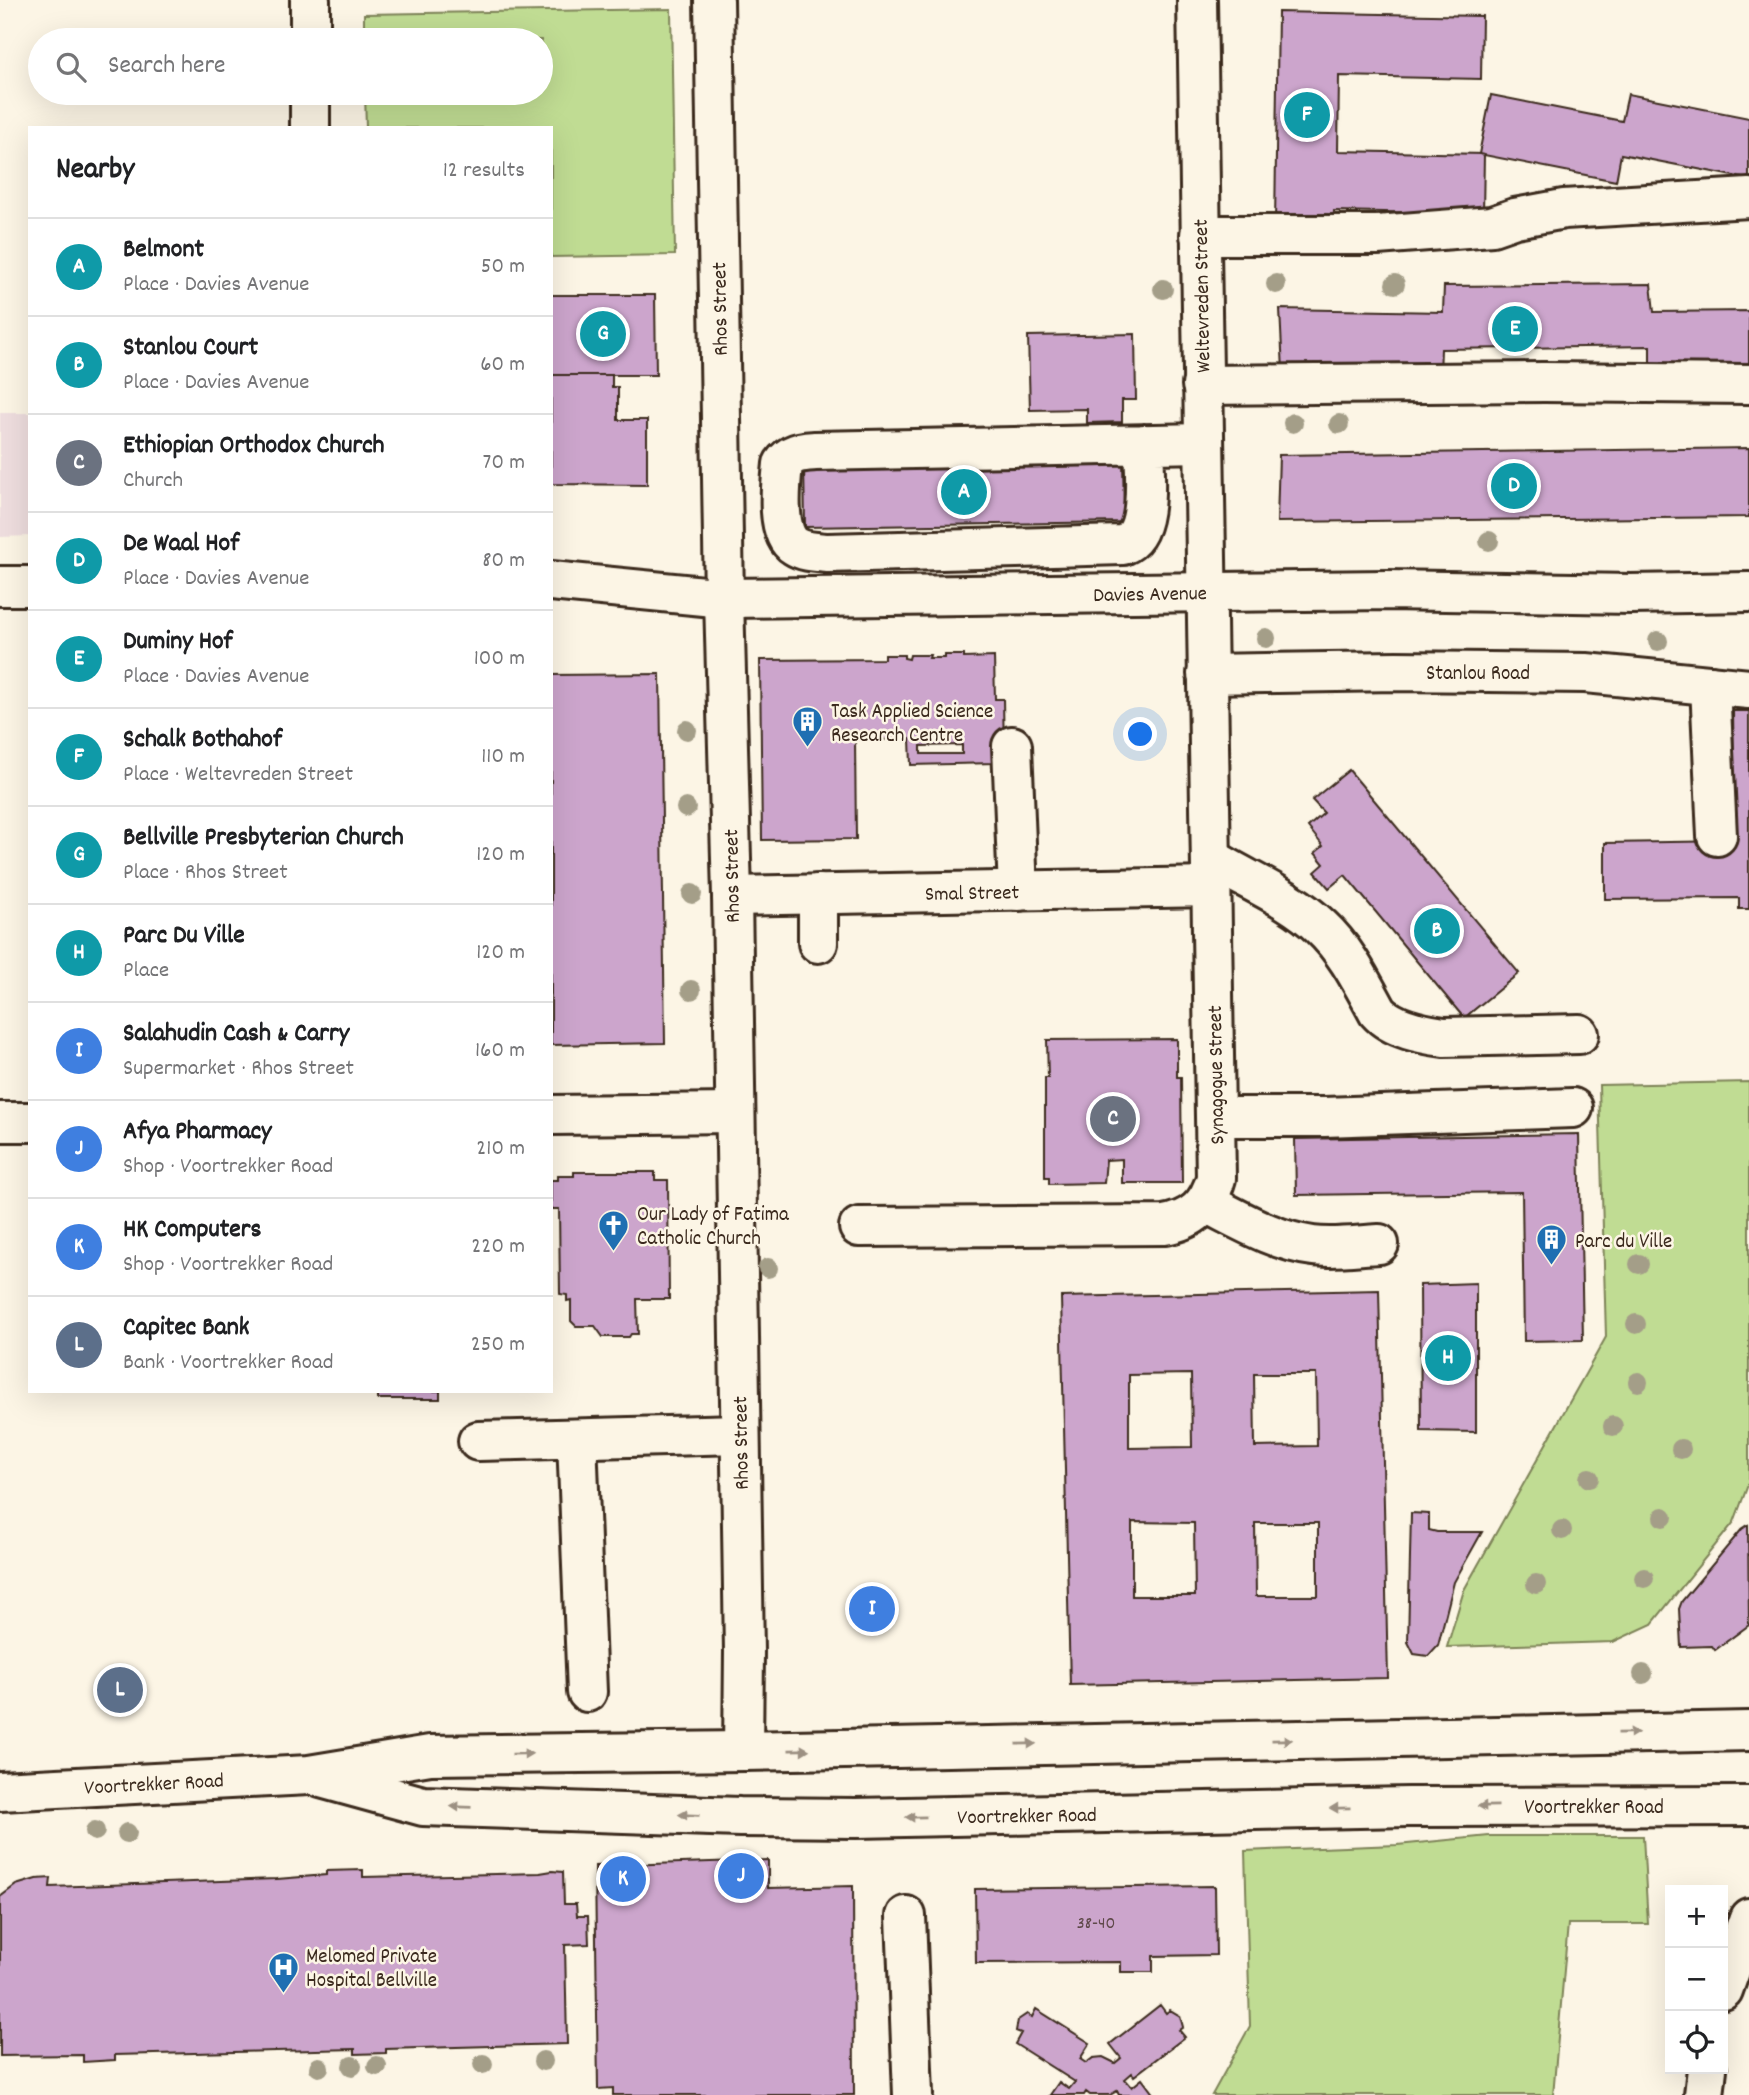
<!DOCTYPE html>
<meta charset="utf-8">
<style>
body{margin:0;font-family:Dekko,sans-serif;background:#f2f2f2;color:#202124}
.controls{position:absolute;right:21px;bottom:21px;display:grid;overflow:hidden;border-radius:0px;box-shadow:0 7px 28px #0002}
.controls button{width:63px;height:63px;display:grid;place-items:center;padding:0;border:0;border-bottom:2px solid #e0e0e0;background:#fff;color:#202124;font:35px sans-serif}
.you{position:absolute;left:1141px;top:735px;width:24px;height:24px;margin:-18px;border:5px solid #fff;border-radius:50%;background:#1a73e8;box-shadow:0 0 0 10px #1a73e833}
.badge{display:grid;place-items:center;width:46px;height:46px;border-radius:50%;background:#1f6fb2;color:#fff;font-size:23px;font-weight:700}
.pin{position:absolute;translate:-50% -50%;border:4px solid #fff;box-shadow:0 2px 7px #0006}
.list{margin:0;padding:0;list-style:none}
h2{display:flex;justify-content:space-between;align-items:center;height:91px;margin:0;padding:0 28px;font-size:30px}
h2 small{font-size:23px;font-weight:400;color:#757577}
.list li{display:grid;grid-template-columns:46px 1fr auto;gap:21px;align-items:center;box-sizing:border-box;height:98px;padding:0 28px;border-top:2px solid #e0e0e0}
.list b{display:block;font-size:26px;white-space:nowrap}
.list p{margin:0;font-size:23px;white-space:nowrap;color:#757577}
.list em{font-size:23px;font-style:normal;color:#757577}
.icon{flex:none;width:38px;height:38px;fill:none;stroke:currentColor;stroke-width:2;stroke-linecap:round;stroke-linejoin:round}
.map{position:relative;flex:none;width:1749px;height:2095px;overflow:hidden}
.search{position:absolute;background:#fff;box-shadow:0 7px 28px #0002;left:28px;top:28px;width:525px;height:77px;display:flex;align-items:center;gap:18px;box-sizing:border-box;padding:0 24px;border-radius:38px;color:#757577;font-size:26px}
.panel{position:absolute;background:#fff;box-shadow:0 7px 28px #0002;left:28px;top:126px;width:525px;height:1267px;border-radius:0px}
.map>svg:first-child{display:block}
.built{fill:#eeddde}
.green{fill:#c0dc93;stroke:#7e8358;stroke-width:2}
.building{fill:#cca5cc;stroke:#3b2a1e;stroke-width:2;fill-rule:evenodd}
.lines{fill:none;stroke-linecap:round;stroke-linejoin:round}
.minor-casing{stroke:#3b2a1e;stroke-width:44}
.major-casing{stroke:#3b2a1e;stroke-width:44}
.minor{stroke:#fcf5e5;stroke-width:38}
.major{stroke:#fcf5e5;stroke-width:38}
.tree{fill:#a49e88}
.oneway{fill:#9c9082}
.labels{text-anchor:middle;stroke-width:5;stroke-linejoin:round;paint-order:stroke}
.number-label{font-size:18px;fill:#5f494a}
.street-label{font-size:21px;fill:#3b2a1e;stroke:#fcf5e5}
.poi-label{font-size:21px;fill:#3b2a1e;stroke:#fcf5e5;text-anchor:start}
</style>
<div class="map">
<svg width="1749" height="2095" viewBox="0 0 1749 2095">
<rect width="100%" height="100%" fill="#fcf5e5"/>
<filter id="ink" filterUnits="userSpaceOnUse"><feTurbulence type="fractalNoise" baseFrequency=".0143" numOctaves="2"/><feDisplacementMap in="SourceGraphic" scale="14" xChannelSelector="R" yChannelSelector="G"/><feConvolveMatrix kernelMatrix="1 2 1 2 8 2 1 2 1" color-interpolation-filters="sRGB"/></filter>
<g filter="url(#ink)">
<!-- built -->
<path class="built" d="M0,413H30V536L0,537Z"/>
<!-- green -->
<g class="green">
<path d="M671,9L675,255L551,257V128H366L365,93H541V40H364V14Z"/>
<path d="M1749,1082V1482L1734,1522L1652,1624L1613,1642L1447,1647L1464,1590L1606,1337L1599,1085Z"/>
<path d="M1489,1836H1643L1648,1924H1568L1553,2095H1212L1250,2026L1245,1851L1397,1845Z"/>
</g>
<!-- building -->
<g class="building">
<path d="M1278,12L1482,16L1481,79L1339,76L1338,151L1484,154L1483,214L1334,211L1333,224H1275Z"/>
<path d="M1628,94L1749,118V179L1621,154L1616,181L1479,154L1491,95L1622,121Z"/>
<path d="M1651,284L1654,312L1749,311V374H1650V346L1441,349L1440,374L1283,371L1280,309L1443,312L1444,286Z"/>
<path d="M551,295H655L656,375H551Z"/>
<path d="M1135,334L1136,400H1122V422L1087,423V409L1030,410L1028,336Z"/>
<path d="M551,375H612V387H618V420H647V485L551,484Z"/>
<path d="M1749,448V517L1277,522L1279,455Z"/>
<path d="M1123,457L1124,522L805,527L804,463Z"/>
<path d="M884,655H904V658L909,659L910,655H930L929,658H944V655H964V658L994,657L995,699H1003L1004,753L995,763L911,765L910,739L855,740L856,839L762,840L760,660L884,659ZM962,745V754H921V746Z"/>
<path d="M660,674L665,1043L551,1045V675Z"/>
<path d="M1733,711H1749V909H1739V898L1605,899V843L1735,841Z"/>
<path d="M1349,770L1519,973L1464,1018L1345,875L1329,888L1315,872L1324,864L1315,853L1323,846L1308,827L1324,813L1312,800Z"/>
<path d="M1177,1039V1077H1181L1182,1183H1122V1159L1106,1160L1104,1183L1049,1184V1177H1045V1078H1048L1047,1040Z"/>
<path d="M1579,1134L1583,1340L1524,1341L1522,1192L1296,1195L1295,1139Z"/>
<path d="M574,1172H655V1180H668L669,1299H637L638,1334H631L629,1337H603L595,1326H576L571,1321V1300L567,1301V1295L560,1294L559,1209H551V1180H558V1176H574Z"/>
<path d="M1476,1283V1432L1421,1431L1420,1285Z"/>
<path d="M1379,1290L1388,1678L1070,1685L1061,1297ZM1191,1374L1192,1447L1129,1448V1375ZM1254,1374H1316L1317,1446L1255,1447ZM1132,1522L1194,1523L1195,1596H1132ZM1255,1523H1318V1596H1256Z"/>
<rect x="378" y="1391" width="62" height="8"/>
<path d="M1411,1513L1429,1514V1530L1437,1532H1482L1454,1582L1438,1645L1428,1656L1414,1654L1408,1642Z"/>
<path d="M1748,1525L1749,1625L1715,1650L1712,1646L1681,1647L1679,1609L1682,1601L1742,1529Z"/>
<path d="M768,1860V1888L853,1886L854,2095H613V2088L598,2089L595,1866Z"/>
<path d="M363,1870V1877L540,1873L552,1871L563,1872L564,1904H576L577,1916H588L589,1944L565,1945L567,2044L386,2049V2053L355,2054V2049L115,2055V2060L83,2062V2055L0,2056V1897L16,1885L36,1879L51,1878L50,1887L277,1879L326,1875V1871Z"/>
<path d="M1215,1886L1216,1955L1153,1956V1972H1121V1962L976,1963L975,1889Z"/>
<path d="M1160,2005L1166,2013L1170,2010L1180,2016L1183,2027L1179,2030L1185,2037L1134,2076L1132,2073L1125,2079L1132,2087L1142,2079L1154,2095H1119L1117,2091L1110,2095H1090L1086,2092L1084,2095H1050L1059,2082L1069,2089L1075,2082L1015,2044L1021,2033L1016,2031L1018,2020L1027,2014L1032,2017L1036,2009L1090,2043L1080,2059L1086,2063L1093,2058L1103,2057L1115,2063L1121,2058L1110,2044Z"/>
</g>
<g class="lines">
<defs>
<g id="minor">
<path d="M714,0L724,598L732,896L744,1652L743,1751"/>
<path d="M310,40V0"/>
<path d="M310,128V93"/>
<path d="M1200,235H1377L1492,226L1515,218L1564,209L1749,198"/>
<path d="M1202,385L1544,382L1749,384"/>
<path d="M1144,444C1144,470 1153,534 1123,545L828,553C817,552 804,552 795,546C775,534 781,484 783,464C791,452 802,452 815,451L1203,443"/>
<path d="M551,581L724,598L1387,590L1631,594L1749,592"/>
<path d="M0,586H30"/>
<path d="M1207,674L1396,671L1586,673L1749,689"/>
<path d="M1710,685L1717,836"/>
<path d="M1012,746L1018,891"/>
<path d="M1212,859C1246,880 1293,899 1321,927C1346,950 1362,983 1378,1012C1393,1029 1423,1034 1444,1037L1579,1034"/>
<path d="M818,894V943"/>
<path d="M732,896L1212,887"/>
<path d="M551,1115L735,1113"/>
<path d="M1216,1117H1324L1573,1108"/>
<path d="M0,1122H30"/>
<path d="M1206,1203C1240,1220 1274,1241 1313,1246C1334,1249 1358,1245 1379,1244"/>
<path d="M859,1227L1164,1225C1193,1220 1208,1206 1216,1178L1197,0"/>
<path d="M577,1439L587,1692"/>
<path d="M478,1441L740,1434"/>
<path d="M906,1916L913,2095"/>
<path d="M1723,1990L1749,1918"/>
<path d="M1704,2095L1707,2069"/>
</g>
<g id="major">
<path d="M321,1778L423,1806L740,1817L856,1818L1408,1807L1749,1806"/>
<path d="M0,1791L309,1775L430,1755L743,1751L1749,1731"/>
</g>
</defs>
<!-- minor casing -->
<use href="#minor" class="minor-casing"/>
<!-- major casing -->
<use href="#major" class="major-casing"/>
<!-- minor -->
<use href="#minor" class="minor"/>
<!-- major -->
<use href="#major" class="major"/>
</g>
<!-- trees -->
<g class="tree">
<circle cx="1276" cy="284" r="10"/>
<circle cx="1395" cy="284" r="10"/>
<circle cx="1163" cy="289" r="10"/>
<circle cx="1293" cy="423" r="10"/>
<circle cx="1339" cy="424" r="10"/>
<circle cx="1489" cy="541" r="10"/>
<circle cx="1266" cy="638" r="10"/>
<circle cx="1658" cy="641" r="10"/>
<circle cx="687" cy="730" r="10"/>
<circle cx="686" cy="808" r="10"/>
<circle cx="692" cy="894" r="10"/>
<circle cx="691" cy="990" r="10"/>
<circle cx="1639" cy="1264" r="10"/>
<circle cx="768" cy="1268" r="10"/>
<circle cx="1636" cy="1324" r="10"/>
<circle cx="1638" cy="1382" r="10"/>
<circle cx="1613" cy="1426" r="10"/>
<circle cx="1681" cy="1449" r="10"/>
<circle cx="1589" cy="1478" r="10"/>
<circle cx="1663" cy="1517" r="10"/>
<circle cx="1562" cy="1530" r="10"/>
<circle cx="1644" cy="1578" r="10"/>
<circle cx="1536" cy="1584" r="10"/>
<circle cx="1643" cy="1674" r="10"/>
<circle cx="95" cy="1831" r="10"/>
<circle cx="127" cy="1833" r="10"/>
<circle cx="543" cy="2061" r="10"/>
<circle cx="483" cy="2064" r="10"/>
<circle cx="352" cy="2066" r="10"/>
<circle cx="377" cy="2066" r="10"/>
<circle cx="319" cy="2067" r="10"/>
</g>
<!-- one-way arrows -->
<defs><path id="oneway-solid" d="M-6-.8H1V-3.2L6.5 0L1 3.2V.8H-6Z" transform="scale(1.75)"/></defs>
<g class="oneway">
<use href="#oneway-solid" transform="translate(1628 1733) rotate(-1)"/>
<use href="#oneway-solid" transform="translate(1282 1740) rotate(-1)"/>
<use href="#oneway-solid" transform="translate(1026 1744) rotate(-1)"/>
<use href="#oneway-solid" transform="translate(799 1750) rotate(-1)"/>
<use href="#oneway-solid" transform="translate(522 1754) rotate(-1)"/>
<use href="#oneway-solid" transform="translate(1488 1806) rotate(179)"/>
<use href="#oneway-solid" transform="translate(461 1807) rotate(-178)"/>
<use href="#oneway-solid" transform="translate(1340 1808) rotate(179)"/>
<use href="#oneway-solid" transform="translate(689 1815) rotate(-178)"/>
<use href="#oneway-solid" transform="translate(916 1817) rotate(179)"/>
</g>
</g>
<!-- icons -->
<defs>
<symbol id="building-pin" viewBox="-11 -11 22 30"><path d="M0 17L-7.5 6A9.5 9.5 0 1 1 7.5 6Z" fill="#1f6fb2" stroke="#fcf5e5"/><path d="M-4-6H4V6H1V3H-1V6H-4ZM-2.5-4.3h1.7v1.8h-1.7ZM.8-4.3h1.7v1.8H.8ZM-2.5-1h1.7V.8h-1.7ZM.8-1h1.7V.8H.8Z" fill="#fff"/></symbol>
<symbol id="church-pin" viewBox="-11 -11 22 30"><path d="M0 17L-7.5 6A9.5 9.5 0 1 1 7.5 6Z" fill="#1f6fb2" stroke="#fcf5e5"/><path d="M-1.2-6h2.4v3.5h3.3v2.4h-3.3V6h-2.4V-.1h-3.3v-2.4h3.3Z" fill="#fff"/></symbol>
<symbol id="hospital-pin" viewBox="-11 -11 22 30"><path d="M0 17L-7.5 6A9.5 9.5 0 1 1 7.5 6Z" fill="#1f6fb2" stroke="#fcf5e5"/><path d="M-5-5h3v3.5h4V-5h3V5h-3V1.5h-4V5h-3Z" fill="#fff"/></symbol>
</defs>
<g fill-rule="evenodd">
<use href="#building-pin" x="790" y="704" width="35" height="47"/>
<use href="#church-pin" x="596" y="1208" width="35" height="47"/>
<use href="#building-pin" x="1534" y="1222" width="35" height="47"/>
<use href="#hospital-pin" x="266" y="1950" width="35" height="47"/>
</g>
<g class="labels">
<!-- number labels -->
<g class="number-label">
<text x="1096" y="1928">38-40</text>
</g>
<!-- street labels -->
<g class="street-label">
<text transform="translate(1201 296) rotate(-91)" y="7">Weltevreden Street</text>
<text transform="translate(719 309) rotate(-91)" y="7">Rhos Street</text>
<text transform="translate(1150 593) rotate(-1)" y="7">Davies Avenue</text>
<text x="1478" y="679">Stanlou Road</text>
<text transform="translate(731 876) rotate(-91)" y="7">Rhos Street</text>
<text transform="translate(972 892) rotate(-1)" y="7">Smal Street</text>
<text transform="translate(1215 1075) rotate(-91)" y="7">Synagogue Street</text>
<text transform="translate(740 1443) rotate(-91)" y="7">Rhos Street</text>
<text transform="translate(154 1783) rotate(-3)" y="7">Voortrekker Road</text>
<text x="1594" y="1813">Voortrekker Road</text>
<text transform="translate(1027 1815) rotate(-1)" y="7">Voortrekker Road</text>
</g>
<!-- poi labels -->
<g class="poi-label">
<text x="831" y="717">Task Applied Science<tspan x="831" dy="24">Research Centre</tspan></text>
<text x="637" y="1220">Our Lady of Fatima<tspan x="637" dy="24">Catholic Church</tspan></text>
<text x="1575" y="1247">Parc du Ville</text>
<text x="306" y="1962">Melomed Private<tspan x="306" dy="24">Hospital Bellville</tspan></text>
</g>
</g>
</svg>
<div class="controls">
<button>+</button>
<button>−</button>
<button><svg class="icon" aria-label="locate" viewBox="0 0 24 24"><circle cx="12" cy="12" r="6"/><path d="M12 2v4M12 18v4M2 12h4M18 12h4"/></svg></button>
</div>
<div class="you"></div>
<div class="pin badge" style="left:964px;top:492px;background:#0f9aa8">A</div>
<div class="pin badge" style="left:1437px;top:931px;background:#0f9aa8">B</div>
<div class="pin badge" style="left:1113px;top:1119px;background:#6b7280">C</div>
<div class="pin badge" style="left:1514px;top:486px;background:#0f9aa8">D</div>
<div class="pin badge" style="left:1515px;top:329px;background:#0f9aa8">E</div>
<div class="pin badge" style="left:1307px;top:115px;background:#0f9aa8">F</div>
<div class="pin badge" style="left:603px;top:334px;background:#0f9aa8">G</div>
<div class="pin badge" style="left:1448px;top:1358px;background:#0f9aa8">H</div>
<div class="pin badge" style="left:872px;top:1609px;background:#3f7fe0">I</div>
<div class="pin badge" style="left:741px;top:1876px;background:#3f7fe0">J</div>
<div class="pin badge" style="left:623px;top:1879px;background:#3f7fe0">K</div>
<div class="pin badge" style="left:120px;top:1690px;background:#5c6f8a">L</div>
<div class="search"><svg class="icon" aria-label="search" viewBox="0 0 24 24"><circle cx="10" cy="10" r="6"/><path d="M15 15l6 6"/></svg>Search here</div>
<section class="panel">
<h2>Nearby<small>12 results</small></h2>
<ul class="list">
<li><span class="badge" style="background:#0f9aa8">A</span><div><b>Belmont</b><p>Place · Davies Avenue</p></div><em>50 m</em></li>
<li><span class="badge" style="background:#0f9aa8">B</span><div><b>Stanlou Court</b><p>Place · Davies Avenue</p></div><em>60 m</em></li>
<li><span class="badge" style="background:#6b7280">C</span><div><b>Ethiopian Orthodox Church</b><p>Church</p></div><em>70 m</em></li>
<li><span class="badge" style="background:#0f9aa8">D</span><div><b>De Waal Hof</b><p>Place · Davies Avenue</p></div><em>80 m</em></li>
<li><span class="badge" style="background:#0f9aa8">E</span><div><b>Duminy Hof</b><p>Place · Davies Avenue</p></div><em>100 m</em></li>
<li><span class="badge" style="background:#0f9aa8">F</span><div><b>Schalk Bothahof</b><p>Place · Weltevreden Street</p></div><em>110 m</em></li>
<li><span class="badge" style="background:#0f9aa8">G</span><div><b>Bellville Presbyterian Church</b><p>Place · Rhos Street</p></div><em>120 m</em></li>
<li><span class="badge" style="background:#0f9aa8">H</span><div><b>Parc Du Ville</b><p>Place</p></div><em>120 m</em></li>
<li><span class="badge" style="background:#3f7fe0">I</span><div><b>Salahudin Cash &amp; Carry</b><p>Supermarket · Rhos Street</p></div><em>160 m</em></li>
<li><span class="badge" style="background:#3f7fe0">J</span><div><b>Afya Pharmacy</b><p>Shop · Voortrekker Road</p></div><em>210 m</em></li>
<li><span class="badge" style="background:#3f7fe0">K</span><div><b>HK Computers</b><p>Shop · Voortrekker Road</p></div><em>220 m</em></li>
<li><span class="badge" style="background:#5c6f8a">L</span><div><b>Capitec Bank</b><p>Bank · Voortrekker Road</p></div><em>250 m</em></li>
</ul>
</section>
</div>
